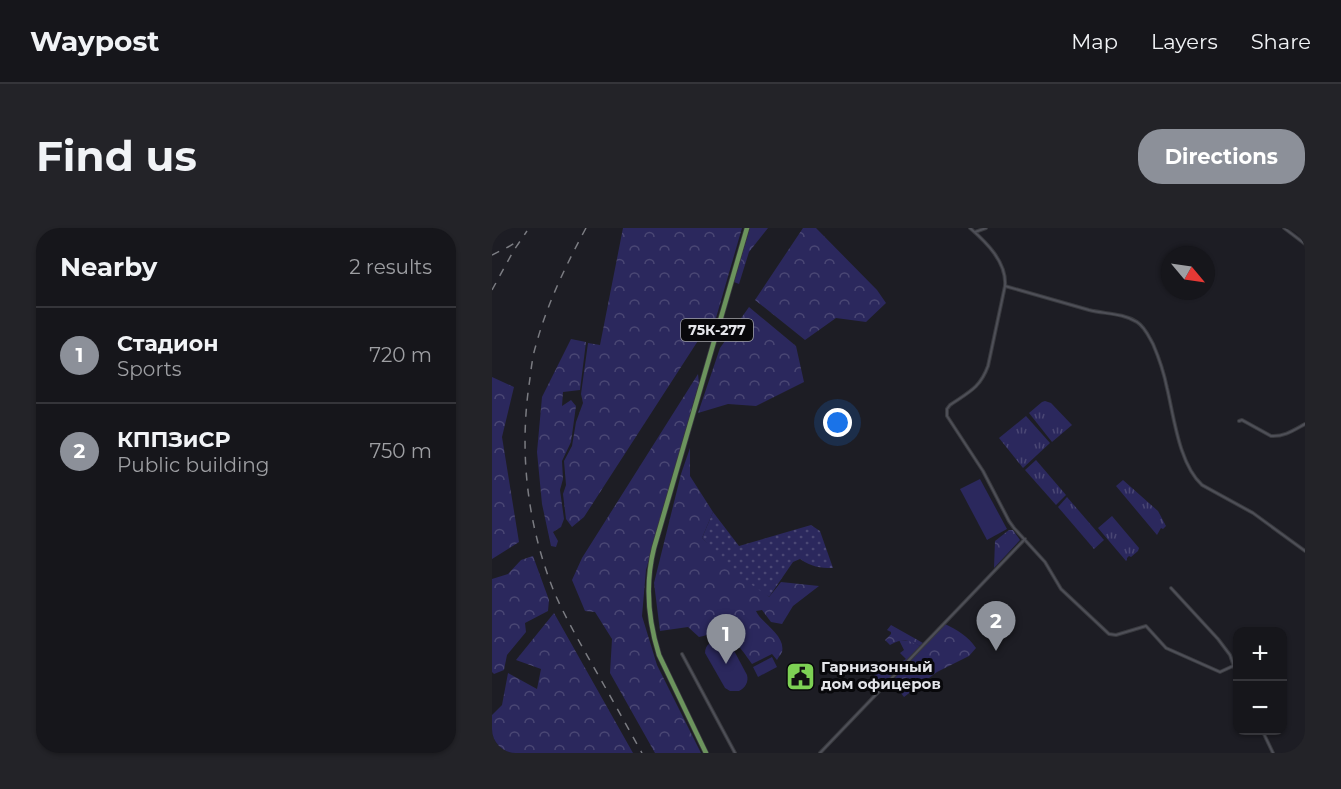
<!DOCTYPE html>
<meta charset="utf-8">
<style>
body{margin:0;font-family:Montserrat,sans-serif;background:#232328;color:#f1f3f6}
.controls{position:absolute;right:18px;bottom:18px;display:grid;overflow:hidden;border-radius:12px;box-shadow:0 2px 4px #0004}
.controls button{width:54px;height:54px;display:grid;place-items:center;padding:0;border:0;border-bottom:2px solid #35353a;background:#16161b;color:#f1f3f6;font:30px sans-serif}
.compass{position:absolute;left:669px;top:18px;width:54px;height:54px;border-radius:50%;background:#16161b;box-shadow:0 2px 4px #0004;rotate:119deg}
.you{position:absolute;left:346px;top:195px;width:21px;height:21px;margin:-15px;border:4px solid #fff;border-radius:50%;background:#1a73e8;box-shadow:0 0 0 9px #1a73e833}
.badge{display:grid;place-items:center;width:39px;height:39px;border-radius:50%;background:#8c9099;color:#fff;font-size:20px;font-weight:700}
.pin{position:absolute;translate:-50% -50px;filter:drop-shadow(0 2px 3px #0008)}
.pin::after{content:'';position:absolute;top:32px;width:21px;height:18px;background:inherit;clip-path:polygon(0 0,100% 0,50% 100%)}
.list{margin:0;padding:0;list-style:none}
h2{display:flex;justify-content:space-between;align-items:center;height:78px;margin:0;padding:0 24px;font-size:26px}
h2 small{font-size:20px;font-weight:400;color:#9e9fa3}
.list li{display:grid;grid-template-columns:39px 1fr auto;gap:18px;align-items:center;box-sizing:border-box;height:96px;padding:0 24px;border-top:2px solid #35353a}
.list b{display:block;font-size:22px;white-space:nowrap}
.list p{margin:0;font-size:20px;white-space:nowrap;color:#9e9fa3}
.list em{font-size:20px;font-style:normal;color:#9e9fa3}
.map{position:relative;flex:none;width:813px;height:525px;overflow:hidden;border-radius:24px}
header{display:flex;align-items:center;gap:36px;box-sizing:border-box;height:84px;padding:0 30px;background:#16161b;border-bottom:2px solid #35353a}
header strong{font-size:28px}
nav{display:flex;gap:33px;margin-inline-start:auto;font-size:21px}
.intro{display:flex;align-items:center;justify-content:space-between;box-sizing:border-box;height:144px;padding:0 36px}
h1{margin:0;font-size:42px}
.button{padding:15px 27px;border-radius:24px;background:#8c9099;color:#fff;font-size:21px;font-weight:700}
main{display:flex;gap:36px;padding:0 36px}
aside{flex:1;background:#16161b;border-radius:24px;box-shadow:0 2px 4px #0004}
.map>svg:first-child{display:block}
.grass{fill:url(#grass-tufts)}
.forest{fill:url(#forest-crowns)}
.garden{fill:url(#garden-dots)}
.pitch{fill:#2b285d}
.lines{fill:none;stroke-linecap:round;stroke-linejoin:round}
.street-casing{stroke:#38393e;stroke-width:4}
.primary-casing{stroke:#38393e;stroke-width:6}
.street{stroke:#4e4f57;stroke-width:2}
.primary{stroke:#6c945d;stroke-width:4.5}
.rail{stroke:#7b7c82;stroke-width:1.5;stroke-dasharray:8 8;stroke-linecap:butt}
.labels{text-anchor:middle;stroke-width:6;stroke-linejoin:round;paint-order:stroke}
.shield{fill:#08080b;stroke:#a2a3a7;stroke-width:1.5}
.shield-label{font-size:14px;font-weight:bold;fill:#e4e5ea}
.poi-label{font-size:15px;font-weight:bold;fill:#e4e5ea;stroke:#08080b;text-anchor:start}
</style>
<header>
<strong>Waypost</strong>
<nav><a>Map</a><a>Layers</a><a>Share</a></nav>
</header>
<div class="intro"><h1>Find us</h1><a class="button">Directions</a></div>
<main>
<aside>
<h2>Nearby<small>2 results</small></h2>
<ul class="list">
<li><span class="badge">1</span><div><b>Стадион</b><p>Sports</p></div><em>720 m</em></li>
<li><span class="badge">2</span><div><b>КППЗиСР</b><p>Public building</p></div><em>750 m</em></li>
</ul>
</aside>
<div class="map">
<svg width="813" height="525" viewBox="0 0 813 525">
<defs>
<pattern id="grass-tufts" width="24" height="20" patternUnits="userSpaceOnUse" patternTransform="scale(1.5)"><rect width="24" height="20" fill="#2b285d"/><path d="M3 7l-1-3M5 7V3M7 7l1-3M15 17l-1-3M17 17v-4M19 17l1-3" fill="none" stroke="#4a4774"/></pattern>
<pattern id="forest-crowns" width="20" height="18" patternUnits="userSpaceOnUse" patternTransform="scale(1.5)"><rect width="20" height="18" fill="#2b285d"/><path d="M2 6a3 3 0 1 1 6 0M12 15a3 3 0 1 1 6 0" fill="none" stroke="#4a4774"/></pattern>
<pattern id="garden-dots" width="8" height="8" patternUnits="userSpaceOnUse" patternTransform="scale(1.5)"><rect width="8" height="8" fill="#2b285d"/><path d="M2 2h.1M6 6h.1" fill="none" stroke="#4a4774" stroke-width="1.8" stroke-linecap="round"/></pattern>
</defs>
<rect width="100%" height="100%" fill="#1d1d24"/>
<!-- grass -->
<g class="grass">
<path d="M553,173L559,175L580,197L560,214L537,185L550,174Z"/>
<path d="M534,188L558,215L531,240L507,210Z"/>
<path d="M544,232L574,267L564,277L533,242Z"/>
<path d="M631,252L666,283L674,298L671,301L669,300L665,307L624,258Z"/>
<path d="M575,269L612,312L602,321L566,279Z"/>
<path d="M620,288L647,320L646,323L639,329L637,328L635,330V332L634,333L606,300Z"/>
<path d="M407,412L419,413L428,418L389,459L381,445L390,440L394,444L414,431L408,425L412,422Z"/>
</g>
<!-- forest -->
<g class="forest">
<path d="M131,0H250L224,90L211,105L92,289L80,299L74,291L71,266L74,257L72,233L80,218L84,194L91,175L89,166L96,115L108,117Z"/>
<path d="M258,0H276L257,24L247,56L242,54Z"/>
<path d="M311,0H324L385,62L394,75L374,94L344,90L313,112L263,72Z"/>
<path d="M257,79L304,118L312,154L264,178L236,176L206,185L228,120Z"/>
<path d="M79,111L94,114L88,162L71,164L70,178L79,172L84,178L79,214L70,233L71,251L68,262L72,291L69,299L61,304L66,313L64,319L59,318L50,276L45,224L50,169Z"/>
<path d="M206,146L207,155L154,342L150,388L165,437L209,525H163L118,445L120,411L103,384L93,383L80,352L90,330Z"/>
<path d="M0,149L22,159L10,209L27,314L0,331Z"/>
<path d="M198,220V248L221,284L210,310L277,369L289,354L327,358L301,378L290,396L279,394L270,382L264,383C269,395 294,407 290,424C289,427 286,429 285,432L280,426L260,436C252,425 241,407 227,405C221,405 212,408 207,409L196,399L168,403L162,355L189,246Z"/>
<path d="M517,302H521L528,312L502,340L503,313Z"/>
<path d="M41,328L57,372L56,383L33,395L34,404L15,427L12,442L2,446L0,444V351L16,346L29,332Z"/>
<path d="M62,385L141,525H0V487L10,477L16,445L45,461L49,441L24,432Z"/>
<path d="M453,396C465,402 476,408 484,420L477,428L445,444L412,469L400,453Z"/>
<path d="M399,397L431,415L428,418C416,412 411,409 398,417L393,412L399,406V404L395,402Z"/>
</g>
<!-- garden -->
<path class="garden" d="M221,284L247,318L319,297L328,303L341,340C327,340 320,339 308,331L301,334L277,369L250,350L210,310Z"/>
<!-- pitch -->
<g class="pitch">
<path d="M488,251L515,301L495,312L468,261Z"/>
<path d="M227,411L235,412L238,415L255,447C257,454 253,460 247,463H238L233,460L213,425C213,416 220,413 227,411Z"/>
<path d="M280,429L285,439L266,449L261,439Z"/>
</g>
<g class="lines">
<defs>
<g id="street">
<path d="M478,0C494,14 515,34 513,58L496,138C488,160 477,164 458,177L455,181V188L491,243L517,293L522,300L553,334L569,361L617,406L624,407L654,398L674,420L728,444L741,438"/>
<path d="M792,0L813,16"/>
<path d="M483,4L494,0"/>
<path d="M513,58C541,66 569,74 597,82C613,86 631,85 645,94C653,99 657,109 661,116C667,130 672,145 675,160C682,189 687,236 710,257L761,285L813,323"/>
<path d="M747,193L750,192L779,208C792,209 802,202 813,196"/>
<path d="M679,360L726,411L738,427L746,450"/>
<path d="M190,426L243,525"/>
<path d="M770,502L781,525"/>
<path d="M328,525L533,311"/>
</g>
<path id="primary" d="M214,525L167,427C156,392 153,356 162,320L255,0"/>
</defs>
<!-- street casing -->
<use href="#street" class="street-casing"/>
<!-- primary casing -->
<use href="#primary" class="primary-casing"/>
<!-- street -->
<use href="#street" class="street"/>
<!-- primary -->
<use href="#primary" class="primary"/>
<!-- rail -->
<g class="rail">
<path d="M94,0C74,37 55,76 44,117C40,129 39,144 37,157C27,228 36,300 63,366C76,395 92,422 108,450C122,475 136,500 150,525"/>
<path d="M0,27L16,19L26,13"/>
<path d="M0,62L22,22L35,3"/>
</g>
</g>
<!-- icons -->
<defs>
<symbol id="civic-square" viewBox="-11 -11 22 22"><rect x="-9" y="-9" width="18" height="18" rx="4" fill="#7dd154" stroke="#08080b"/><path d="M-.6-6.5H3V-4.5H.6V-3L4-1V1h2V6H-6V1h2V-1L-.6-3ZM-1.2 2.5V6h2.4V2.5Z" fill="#111"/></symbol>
</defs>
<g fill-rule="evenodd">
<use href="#civic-square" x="292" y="432" width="33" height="33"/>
</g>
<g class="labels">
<!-- shield labels -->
<rect class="shield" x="189" y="91" width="72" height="22" rx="4.5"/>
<g class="shield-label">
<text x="225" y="107">75К-277</text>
</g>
<!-- poi labels -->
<g class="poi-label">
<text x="329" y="444">Гарнизонный<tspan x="329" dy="17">дом офицеров</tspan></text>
</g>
</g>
</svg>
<div class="controls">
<button>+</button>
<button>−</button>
</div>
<svg class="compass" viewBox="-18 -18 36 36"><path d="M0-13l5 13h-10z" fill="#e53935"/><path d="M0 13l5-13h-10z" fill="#9e9fa3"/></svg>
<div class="you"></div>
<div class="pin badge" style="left:234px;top:436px">1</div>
<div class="pin badge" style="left:504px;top:423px">2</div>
</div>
</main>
